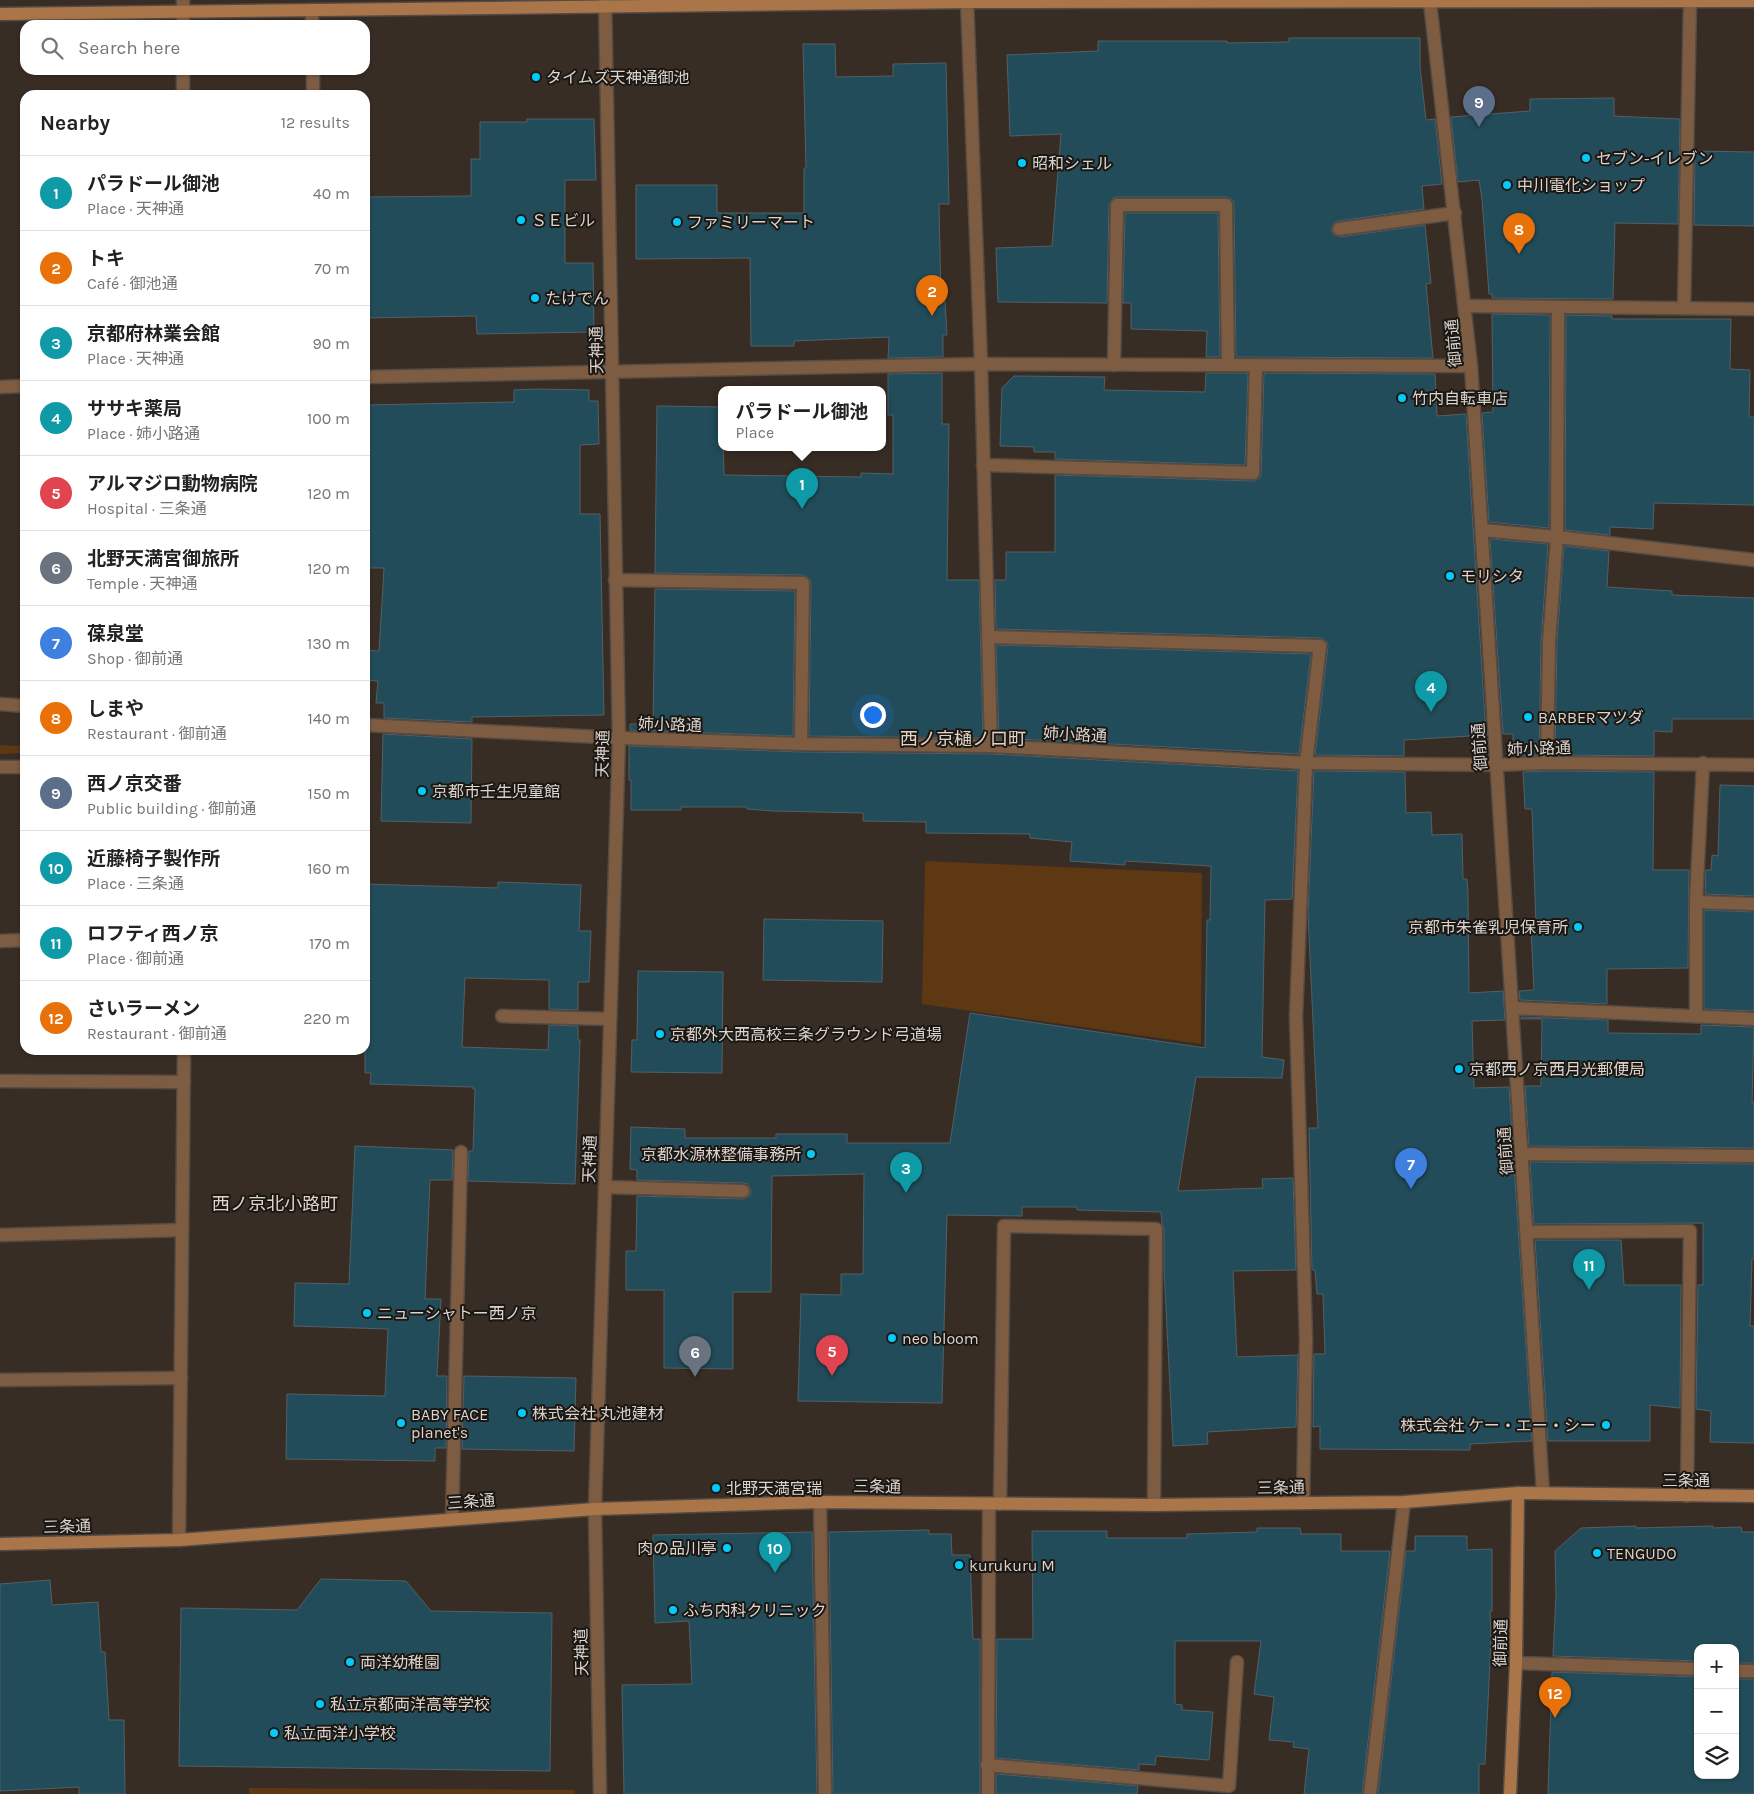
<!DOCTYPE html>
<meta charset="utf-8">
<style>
body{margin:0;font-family:Karla,"Noto Sans JP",sans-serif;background:#f6f6f6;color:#222}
.controls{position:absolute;right:15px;bottom:15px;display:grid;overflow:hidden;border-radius:10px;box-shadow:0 1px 4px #0004}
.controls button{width:45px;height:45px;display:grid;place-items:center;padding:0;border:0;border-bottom:1px solid #e0e0e0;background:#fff;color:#222;font:25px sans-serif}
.you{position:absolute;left:872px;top:714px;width:18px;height:18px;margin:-12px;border:4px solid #fff;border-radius:50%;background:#1a73e8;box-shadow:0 0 0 8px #1a73e833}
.badge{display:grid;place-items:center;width:32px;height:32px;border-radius:50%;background:#136e83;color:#fff;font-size:16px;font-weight:700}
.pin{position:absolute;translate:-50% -41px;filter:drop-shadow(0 1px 2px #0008)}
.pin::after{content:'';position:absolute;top:26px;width:18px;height:15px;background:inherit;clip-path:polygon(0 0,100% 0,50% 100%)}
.popup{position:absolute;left:718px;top:386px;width:168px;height:65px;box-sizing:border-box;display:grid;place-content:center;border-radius:10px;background:#fff;filter:drop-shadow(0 1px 4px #0005);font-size:16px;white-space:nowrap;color:#767676}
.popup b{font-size:19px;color:#222}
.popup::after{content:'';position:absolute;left:50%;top:100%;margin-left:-10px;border:10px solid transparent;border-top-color:#fff}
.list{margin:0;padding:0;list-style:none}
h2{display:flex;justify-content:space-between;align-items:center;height:65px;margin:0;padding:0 20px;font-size:21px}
h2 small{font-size:16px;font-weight:400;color:#767676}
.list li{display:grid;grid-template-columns:32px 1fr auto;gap:15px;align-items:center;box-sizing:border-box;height:75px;padding:0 20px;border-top:1px solid #e0e0e0}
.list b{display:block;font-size:19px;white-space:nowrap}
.list p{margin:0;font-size:16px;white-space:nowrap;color:#767676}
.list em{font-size:16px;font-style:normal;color:#767676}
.icon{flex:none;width:28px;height:28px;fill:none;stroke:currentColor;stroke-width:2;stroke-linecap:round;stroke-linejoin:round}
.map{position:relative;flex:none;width:1754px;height:1794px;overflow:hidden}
.search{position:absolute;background:#fff;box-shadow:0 1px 4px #0004;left:20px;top:20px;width:350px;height:55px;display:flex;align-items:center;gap:12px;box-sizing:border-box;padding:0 18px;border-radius:15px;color:#767676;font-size:19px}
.panel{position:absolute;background:#fff;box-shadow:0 1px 4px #0004;left:20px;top:90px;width:350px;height:965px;border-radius:15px}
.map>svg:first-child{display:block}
.green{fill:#5e3713}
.building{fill:#224c59;stroke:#516066}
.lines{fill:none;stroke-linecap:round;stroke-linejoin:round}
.lane-casing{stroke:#554b43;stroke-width:15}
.street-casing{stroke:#554b43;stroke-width:15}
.secondary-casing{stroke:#554b43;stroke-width:15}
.lane{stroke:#7e5c42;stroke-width:12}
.street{stroke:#7e5c42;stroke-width:12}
.secondary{stroke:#a97549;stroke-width:12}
.poi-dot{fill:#00cbf9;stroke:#1b1713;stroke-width:2}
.labels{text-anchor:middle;stroke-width:4;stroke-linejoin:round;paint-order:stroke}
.poi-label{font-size:16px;fill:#dbd3ce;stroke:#1b1713;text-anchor:start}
.street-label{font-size:16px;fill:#dbd3ce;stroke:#1b1713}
.neighbourhood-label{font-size:18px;fill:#e0d2c7;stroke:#1b1713}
</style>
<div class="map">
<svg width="1754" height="1794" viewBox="0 0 1754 1794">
<rect width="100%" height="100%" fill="#382d25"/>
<!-- green -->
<g class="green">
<path d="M23,718H25V753L0,754V745L21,746Z"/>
<path d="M925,861L1202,873L1201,1044L922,1004Z"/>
<path d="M249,1788L575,1790V1794H249Z"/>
</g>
<!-- building -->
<g class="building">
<path d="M1289,38H1420V67L1426,120L1435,119L1442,184L1422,186L1424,209L1338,221L1334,223L1331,230L1333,234L1340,237L1425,225L1431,283L1426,284L1433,358L1236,357L1234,205L1233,200L1226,197H1117L1113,198L1109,205L1107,303L998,302L996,248L1052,246L1061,134L1010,136L1007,55L1098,51V41H1227V43L1289,42Z"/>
<path d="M803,44H835L836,77L893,76V64L946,63L949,204H939L941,301H945L947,335H943V357L888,358L889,337L794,341V346H751L750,258L636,259V185H717V213H804V168H806Z"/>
<path d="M1614,98V116L1680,119L1678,224L1615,223L1613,299L1492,298V294H1489L1482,199L1479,180L1458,182L1451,117L1530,111V99Z"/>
<path d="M527,119H594L596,180H565V263H593L594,332L477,334L476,316L365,318V197L471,196V159H480V122H527Z"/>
<path d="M1695,151L1754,152V226L1694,225Z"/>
<path d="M1125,213H1218L1220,357H1206L1207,331L1131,329V303H1123Z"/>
<path d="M1492,314L1550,315L1549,528L1489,522L1482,413L1493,412Z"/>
<path d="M1566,315L1612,316V319H1731L1730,369L1750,370L1749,417H1754V505L1654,503L1653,529L1610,527V535L1565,530Z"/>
<path d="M942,373V424H949L947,580H979L983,738L809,736L811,583L810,579L803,575L655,573L657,406L722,407L724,475L861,477V473L893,474V415H888V374Z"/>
<path d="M1206,373H1248L1245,465L1055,459V452H1034V447L1000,446L1002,388L1014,376L1105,377L1104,390L1205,392Z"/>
<path d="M1264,373L1435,374L1437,416L1466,414L1486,735L1404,740V756L1315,755L1328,647L1327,642L1321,638L996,629L995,580H1006V552H1055V475L1253,481L1260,478L1261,473Z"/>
<path d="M536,389L589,390V401H598L599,444L580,445V514H600L604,715L472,717V722L384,718V703H376L378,681L365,680V650L379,651L384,568H365V405L514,402V390Z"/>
<path d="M1490,539L1548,544L1541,642L1539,755L1523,756L1522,748H1513V734H1503Z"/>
<path d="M1564,546L1609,551L1607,587L1672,591V595L1754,598V719H1672V732L1654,731V756L1555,755L1557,642Z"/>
<path d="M655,589L795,591L793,736L630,730V724H653Z"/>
<path d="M996,645L1311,654L1299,754L999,738Z"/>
<path d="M383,734L472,739L471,823L381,821Z"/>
<path d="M629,746L801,752L991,754L1298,771L1292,899L1265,900L1262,1057L1284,1060L1282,1078L1196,1077L1178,1191L1263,1188L1262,1179L1293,1178L1296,1270L1233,1271L1237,1357L1298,1355L1296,1427L1207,1432L1208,1444L1173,1446L1164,1269V1229L1162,1223L1161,1212L1077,1210V1207H1022V1216L947,1215L942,1403L798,1401L801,1294L841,1295V1274H863L864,1174L772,1176L771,1292H733V1369L664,1368V1290H626V1251H636L637,1196L743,1199L750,1196L751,1191L748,1184L743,1183L637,1180V1170L630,1169L631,1127L685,1129V1138H776V1134H847V1143H950L970,1013L1205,1048L1207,920H1210L1211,866L1125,861V865L1070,861L1072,842L1030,838V834L926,833V822L863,821V813L773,811L747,809V807H681V810H631V780H629Z"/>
<path d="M1314,771L1405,772L1406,813L1431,812L1432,835L1462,834L1463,879H1467L1468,893L1469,993L1503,991L1505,1020L1472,1021L1474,1088L1509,1087L1532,1441L1470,1444V1450L1320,1449V1426L1313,1427L1314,1354H1325L1323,1294H1317L1315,1270H1312L1309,1128H1318L1308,914Z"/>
<path d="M1547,771L1654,772L1653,870H1689L1688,968L1607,969V1004L1520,1000L1519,991L1534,990L1531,927H1536L1532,809H1525L1523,772Z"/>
<path d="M1720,785L1754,786V896L1705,894L1706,870H1711L1712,855L1718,856Z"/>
<path d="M498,882L581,885L579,931H591L589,982H578V1010L549,1009V980L465,978L462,1047L548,1050L549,1025L578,1026V1040H580L575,1184L468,1181L469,1151H473L475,1089H473V1087L370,1084L371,1073H365V884L498,888Z"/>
<path d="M1704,910L1754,912V1011L1704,1009Z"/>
<path d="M764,919L883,921L882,982L763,980Z"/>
<path d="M638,971L723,972L722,1073L631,1072L632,1040H637Z"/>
<path d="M1521,1017L1608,1020V1033L1701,1034V1025L1754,1027L1752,1102H1754V1148L1529,1146L1525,1086H1541L1542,1019H1521Z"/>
<path d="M355,1146L453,1150L452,1180H430L425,1299H441L437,1376H447L446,1448H435V1461L286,1459L287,1394L385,1396L388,1329L294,1326L295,1283L349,1284Z"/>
<path d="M1530,1162L1754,1164V1259H1752L1750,1326H1754V1443L1710,1442L1711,1411L1696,1409L1698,1285H1703V1223L1534,1224Z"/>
<path d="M1535,1240H1621L1624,1285H1681L1680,1408L1650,1405V1441H1548Z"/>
<path d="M464,1376L576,1378L574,1451L462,1449Z"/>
<path d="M1636,1526V1528L1713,1526V1528L1741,1527L1742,1532H1754V1663H1735V1648H1698V1661L1553,1656L1556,1596L1555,1551L1581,1528Z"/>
<path d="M1257,1528H1300L1301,1534H1341V1551H1390L1362,1794H1304L1309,1749L1293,1747L1294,1742L1269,1740L1274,1697L1254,1694L1261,1641H1175V1704L1182,1705V1710L1213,1712L1209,1760L1156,1756L1155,1765L1139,1764V1770L996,1758L997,1639H1033L1032,1531H1107V1538H1187V1534L1257,1532Z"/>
<path d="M929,1530V1534H951L952,1555H970L973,1639H980V1794H833L829,1532Z"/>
<path d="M812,1532L817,1794H624L622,1685L692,1684L689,1621L655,1623L653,1535Z"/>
<path d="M1415,1536H1467V1550L1492,1549V1611H1490L1491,1640L1485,1764H1479V1794H1378L1406,1551H1415Z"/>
<path d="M321,1579L406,1581L431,1611L552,1613L550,1771L179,1766L181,1608L297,1610Z"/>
<path d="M50,1580L52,1605L98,1602L101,1652H105L109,1720H124L125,1794H79V1787L0,1791V1584Z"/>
<path d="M1552,1672L1698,1677V1775H1735V1679H1754V1794H1548Z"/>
<path d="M996,1774L1138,1786L1137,1794H996Z"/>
</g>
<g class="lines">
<defs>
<g id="lane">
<path d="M312,10V25"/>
<path d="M313,70V95"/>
<path d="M1339,229L1455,213"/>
<path d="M1684,308L1690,2"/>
<path d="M1114,365L1117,205H1226L1228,364"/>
<path d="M983,465L1253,473L1256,365"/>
<path d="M1482,530L1557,537L1754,560"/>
<path d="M615,580L803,583L801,744"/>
<path d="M988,637L1320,646"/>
<path d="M1547,763L1549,642L1557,537L1558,307"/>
<path d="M0,767H25"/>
<path d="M1696,902L1754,904"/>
<path d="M0,941L25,940"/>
<path d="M1512,1008L1754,1019"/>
<path d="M502,1016L610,1019"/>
<path d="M1696,1016V902L1703,763"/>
<path d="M0,1081L184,1082"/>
<path d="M1521,1154L1754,1156"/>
<path d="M605,1187L743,1191"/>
<path d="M1527,1232L1690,1231L1687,1496"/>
<path d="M0,1235L182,1230"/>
<path d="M0,1380L181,1378"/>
<path d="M820,1502L825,1794"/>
<path d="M1000,1504L1004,1226L1156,1229L1154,1505"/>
<path d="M452,1519L461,1152"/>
<path d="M1516,1663L1698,1669"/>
<path d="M1735,1671H1754"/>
<path d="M987,1765L1229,1786L1237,1662"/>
<path d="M1370,1794L1404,1502"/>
</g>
<g id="street">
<path d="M183,0V25"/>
<path d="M967,0L981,364L991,746"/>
<path d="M1430,2L1471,366L1543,1493"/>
<path d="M183,70V95"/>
<path d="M1466,306L1754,309"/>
<path d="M365,377L981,364L1471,366"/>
<path d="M0,387L25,386"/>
<path d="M0,704L25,706"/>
<path d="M365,725L619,738L801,744L991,746L1306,763L1497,765L1547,763L1754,765"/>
<path d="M1303,1502L1306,1339L1296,1016L1306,763L1320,646"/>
<path d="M179,1540L184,1050"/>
<path d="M600,1794L595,1509L619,738L605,0"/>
<path d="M988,1794L989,1504"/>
</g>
<g id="secondary">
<path d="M0,14L967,2L1754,1"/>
<path d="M0,1544L179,1540L595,1509L820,1502L1154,1505L1404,1502L1518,1493L1754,1496"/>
<path d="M1510,1794L1516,1663L1518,1493"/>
</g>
</defs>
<!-- lane casing -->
<use href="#lane" class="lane-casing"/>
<!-- street casing -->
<use href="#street" class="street-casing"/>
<!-- secondary casing -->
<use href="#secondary" class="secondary-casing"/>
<!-- lane -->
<use href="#lane" class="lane"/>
<!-- street -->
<use href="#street" class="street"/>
<!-- secondary -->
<use href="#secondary" class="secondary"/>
</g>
<!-- markers -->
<g class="poi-dot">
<circle cx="536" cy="77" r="5"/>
<circle cx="1586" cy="158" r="5"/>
<circle cx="1022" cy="163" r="5"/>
<circle cx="1507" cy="185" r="5"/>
<circle cx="521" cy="220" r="5"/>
<circle cx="677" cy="222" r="5"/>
<circle cx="535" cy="298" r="5"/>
<circle cx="1402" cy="398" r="5"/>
<circle cx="1450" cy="576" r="5"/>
<circle cx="1528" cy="717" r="5"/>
<circle cx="422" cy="791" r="5"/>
<circle cx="1578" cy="927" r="5"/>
<circle cx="660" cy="1034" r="5"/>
<circle cx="1459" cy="1069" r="5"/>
<circle cx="811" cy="1154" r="5"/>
<circle cx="367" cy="1313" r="5"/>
<circle cx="892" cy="1338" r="5"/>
<circle cx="522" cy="1413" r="5"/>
<circle cx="401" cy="1423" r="5"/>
<circle cx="1606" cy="1425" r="5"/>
<circle cx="716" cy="1488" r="5"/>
<circle cx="727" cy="1548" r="5"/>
<circle cx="1597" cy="1553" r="5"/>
<circle cx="959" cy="1565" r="5"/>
<circle cx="673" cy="1610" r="5"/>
<circle cx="350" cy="1662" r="5"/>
<circle cx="320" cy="1704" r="5"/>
<circle cx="274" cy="1733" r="5"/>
</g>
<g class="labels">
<!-- poi labels -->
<g class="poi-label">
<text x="546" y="83">タイムズ天神通御池</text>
<text x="1596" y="164">セブン-イレブン</text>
<text x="1032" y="169">昭和シェル</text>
<text x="1517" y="191">中川電化ショップ</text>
<text x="531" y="226">ＳＥビル</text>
<text x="687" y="228">ファミリーマート</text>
<text x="545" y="304">たけでん</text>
<text x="1412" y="404">竹内自転車店</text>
<text x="1460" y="582">モリシタ</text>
<text x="1538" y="723">BARBERマツダ</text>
<text x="432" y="797">京都市壬生児童館</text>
<text x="1568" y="933" text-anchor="end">京都市朱雀乳児保育所</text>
<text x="670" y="1040">京都外大西高校三条グラウンド弓道場</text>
<text x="1469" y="1075">京都西ノ京西月光郵便局</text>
<text x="801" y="1160" text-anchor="end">京都水源林整備事務所</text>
<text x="377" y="1319">ニューシャトー西ノ京</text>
<text x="902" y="1344">neo bloom</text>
<text x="532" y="1419">株式会社 丸池建材</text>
<text x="411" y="1420">BABY FACE<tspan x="411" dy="18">planet's</tspan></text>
<text x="1596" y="1431" text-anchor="end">株式会社 ケー・エー・シー</text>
<text x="726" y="1494">北野天満宮瑞</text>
<text x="717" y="1554" text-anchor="end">肉の品川亭</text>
<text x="1607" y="1559">TENGUDO</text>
<text x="969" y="1571">kurukuru M</text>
<text x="683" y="1616">ふち内科クリニック</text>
<text x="360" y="1668">両洋幼稚園</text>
<text x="330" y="1710">私立京都両洋高等学校</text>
<text x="284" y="1739">私立両洋小学校</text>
</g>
<!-- street labels -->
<g class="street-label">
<text transform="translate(1453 343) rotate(-95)" y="6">御前通</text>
<text transform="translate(596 350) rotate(-91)" y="6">天神通</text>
<text transform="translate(670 724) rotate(2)" y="6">姉小路通</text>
<text transform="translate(1075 734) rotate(3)" y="6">姉小路通</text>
<text transform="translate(1479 747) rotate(-94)" y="6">御前通</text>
<text transform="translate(1539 748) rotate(-2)" y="6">姉小路通</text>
<text transform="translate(602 754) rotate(-89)" y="6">天神通</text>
<text transform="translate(1505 1151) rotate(-94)" y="6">御前通</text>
<text transform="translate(589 1159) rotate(-88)" y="6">天神通</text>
<text x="1686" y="1486">三条通</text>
<text transform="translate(877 1486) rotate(1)" y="6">三条通</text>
<text transform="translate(1281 1487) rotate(-1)" y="6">三条通</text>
<text transform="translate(471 1501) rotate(-4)" y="6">三条通</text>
<text transform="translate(67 1526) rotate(-2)" y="6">三条通</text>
<text transform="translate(1500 1643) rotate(-89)" y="6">御前通</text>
<text transform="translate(581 1652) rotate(-91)" y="6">天神道</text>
</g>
<!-- neighbourhood labels -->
<g class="neighbourhood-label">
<text x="963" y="745">西ノ京樋ノ口町</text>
<text x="275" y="1210">西ノ京北小路町</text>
</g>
</g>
</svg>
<div class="controls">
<button>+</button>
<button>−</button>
<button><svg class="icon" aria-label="layers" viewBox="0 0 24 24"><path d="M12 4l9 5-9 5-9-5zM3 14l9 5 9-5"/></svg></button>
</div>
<div class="you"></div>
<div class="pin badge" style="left:802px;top:509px;background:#0f9aa8">1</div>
<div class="popup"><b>パラドール御池</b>Place</div>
<div class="pin badge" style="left:932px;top:316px;background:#e8710a">2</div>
<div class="pin badge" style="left:906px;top:1193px;background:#0f9aa8">3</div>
<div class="pin badge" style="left:1431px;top:712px;background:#0f9aa8">4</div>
<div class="pin badge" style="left:832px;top:1376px;background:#e0444e">5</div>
<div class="pin badge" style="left:695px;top:1377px;background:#6b7280">6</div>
<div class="pin badge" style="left:1411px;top:1189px;background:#3f7fe0">7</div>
<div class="pin badge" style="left:1519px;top:254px;background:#e8710a">8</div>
<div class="pin badge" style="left:1479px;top:127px;background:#5c6f8a">9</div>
<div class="pin badge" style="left:775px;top:1573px;background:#0f9aa8">10</div>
<div class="pin badge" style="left:1589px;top:1290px;background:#0f9aa8">11</div>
<div class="pin badge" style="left:1555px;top:1718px;background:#e8710a">12</div>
<div class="search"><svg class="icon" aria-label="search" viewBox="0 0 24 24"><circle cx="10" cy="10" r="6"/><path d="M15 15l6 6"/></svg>Search here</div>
<section class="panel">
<h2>Nearby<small>12 results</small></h2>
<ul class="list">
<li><span class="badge" style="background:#0f9aa8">1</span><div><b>パラドール御池</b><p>Place · 天神通</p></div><em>40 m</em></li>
<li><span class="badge" style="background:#e8710a">2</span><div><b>トキ</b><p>Café · 御池通</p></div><em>70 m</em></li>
<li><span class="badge" style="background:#0f9aa8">3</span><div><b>京都府林業会館</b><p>Place · 天神通</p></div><em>90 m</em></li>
<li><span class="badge" style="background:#0f9aa8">4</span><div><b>ササキ薬局</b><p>Place · 姉小路通</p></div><em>100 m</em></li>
<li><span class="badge" style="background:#e0444e">5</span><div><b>アルマジロ動物病院</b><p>Hospital · 三条通</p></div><em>120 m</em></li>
<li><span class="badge" style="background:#6b7280">6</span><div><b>北野天満宮御旅所</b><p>Temple · 天神通</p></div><em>120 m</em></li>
<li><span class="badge" style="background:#3f7fe0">7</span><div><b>葆泉堂</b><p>Shop · 御前通</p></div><em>130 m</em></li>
<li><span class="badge" style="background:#e8710a">8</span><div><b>しまや</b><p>Restaurant · 御前通</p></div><em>140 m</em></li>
<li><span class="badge" style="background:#5c6f8a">9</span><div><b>西ノ京交番</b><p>Public building · 御前通</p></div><em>150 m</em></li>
<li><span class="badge" style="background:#0f9aa8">10</span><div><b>近藤椅子製作所</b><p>Place · 三条通</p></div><em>160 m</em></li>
<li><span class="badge" style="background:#0f9aa8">11</span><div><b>ロフティ西ノ京</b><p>Place · 御前通</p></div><em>170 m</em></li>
<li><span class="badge" style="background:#e8710a">12</span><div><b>さいラーメン</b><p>Restaurant · 御前通</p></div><em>220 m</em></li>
</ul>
</section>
</div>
